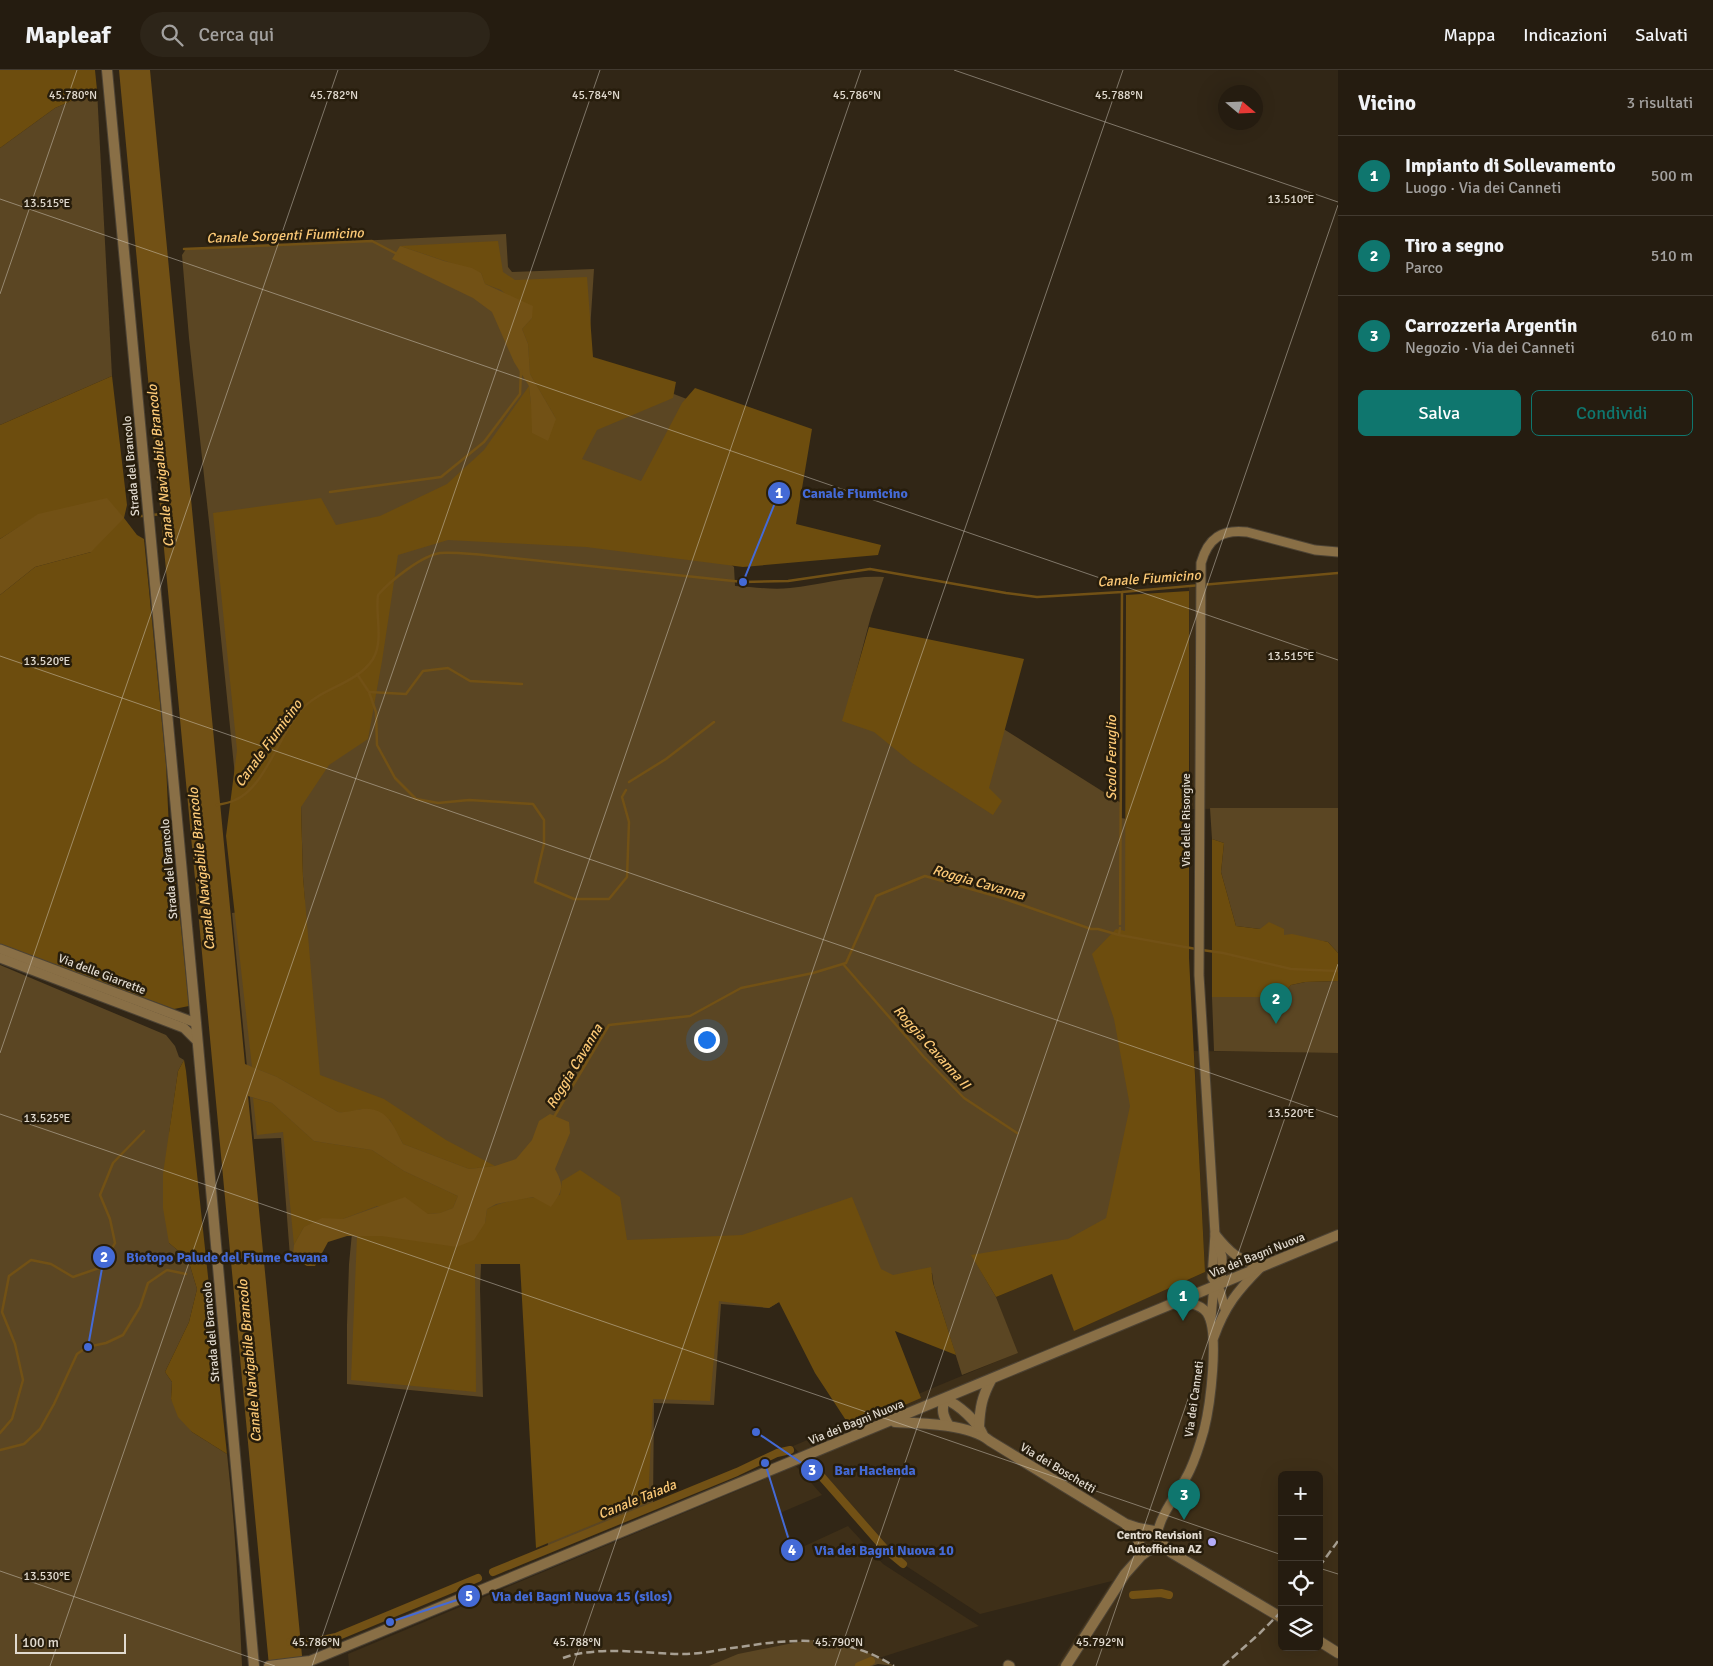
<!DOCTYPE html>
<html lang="it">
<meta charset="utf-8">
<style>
body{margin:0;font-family:Signika,sans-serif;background:#2d2519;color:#f1f3f6}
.controls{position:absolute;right:15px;bottom:15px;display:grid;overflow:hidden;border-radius:8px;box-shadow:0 5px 20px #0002}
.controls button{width:45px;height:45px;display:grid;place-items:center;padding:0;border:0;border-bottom:1px solid #423a30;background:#251c10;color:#f1f3f6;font:25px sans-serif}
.compass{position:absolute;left:1218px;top:15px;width:45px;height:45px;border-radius:50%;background:#251c10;box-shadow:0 5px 20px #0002;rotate:109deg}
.scale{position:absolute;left:15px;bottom:12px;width:111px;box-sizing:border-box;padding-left:5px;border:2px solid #e1dacf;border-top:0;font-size:14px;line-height:18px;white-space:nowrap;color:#e1dacf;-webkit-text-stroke:4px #271d0c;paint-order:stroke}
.you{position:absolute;left:706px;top:969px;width:18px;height:18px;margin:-12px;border:4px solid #fff;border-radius:50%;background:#1a73e8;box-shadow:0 0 0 8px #1a73e833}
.badge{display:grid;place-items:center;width:32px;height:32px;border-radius:50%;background:#0f766e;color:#fff;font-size:16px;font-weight:700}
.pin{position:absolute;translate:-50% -41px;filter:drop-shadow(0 1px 2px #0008)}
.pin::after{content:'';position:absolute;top:26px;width:18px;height:15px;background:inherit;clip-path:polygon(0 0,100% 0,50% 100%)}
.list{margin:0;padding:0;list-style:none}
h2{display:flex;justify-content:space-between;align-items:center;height:65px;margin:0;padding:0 20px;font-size:21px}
h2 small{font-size:16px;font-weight:400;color:#a3a19f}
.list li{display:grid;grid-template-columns:32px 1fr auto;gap:15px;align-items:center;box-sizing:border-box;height:80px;padding:0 20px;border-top:1px solid #423a30}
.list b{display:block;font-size:19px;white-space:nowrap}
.list p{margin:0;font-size:16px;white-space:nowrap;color:#a3a19f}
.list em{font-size:16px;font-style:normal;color:#a3a19f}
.actions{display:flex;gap:10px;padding:15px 20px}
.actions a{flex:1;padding:11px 0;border:1px solid #0f766e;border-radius:8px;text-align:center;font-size:18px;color:#0f766e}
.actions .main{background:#0f766e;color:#fff}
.icon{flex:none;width:28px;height:28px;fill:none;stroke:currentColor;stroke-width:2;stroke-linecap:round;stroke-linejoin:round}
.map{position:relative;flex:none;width:1338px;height:1596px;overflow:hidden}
header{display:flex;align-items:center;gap:30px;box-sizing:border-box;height:70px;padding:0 25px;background:#251c10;border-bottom:1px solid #423a30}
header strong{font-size:24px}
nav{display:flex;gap:28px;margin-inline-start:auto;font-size:18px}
.search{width:350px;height:45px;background:#2d2519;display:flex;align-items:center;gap:12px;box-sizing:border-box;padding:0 18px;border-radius:28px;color:#a3a19f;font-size:19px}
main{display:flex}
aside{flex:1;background:#251c10}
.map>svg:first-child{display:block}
.built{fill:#3e2f18;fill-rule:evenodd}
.green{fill:#5b4623}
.forest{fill:#6d4d0e}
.water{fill:#725115}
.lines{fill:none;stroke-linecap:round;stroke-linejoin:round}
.stream{stroke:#725115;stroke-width:2.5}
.canal{stroke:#725115;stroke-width:8}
.minor-casing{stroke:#4d4334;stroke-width:11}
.tertiary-casing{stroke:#4d4334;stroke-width:12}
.minor{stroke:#896f46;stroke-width:9}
.tertiary{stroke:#896f46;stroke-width:10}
.rail{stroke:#a79f92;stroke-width:2.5;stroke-dasharray:8 4;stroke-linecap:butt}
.ticks{fill:none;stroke:#e1dacf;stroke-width:1;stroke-opacity:0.45}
.poi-dot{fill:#b4acf9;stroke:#271d0c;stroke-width:2}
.labels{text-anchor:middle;stroke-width:5;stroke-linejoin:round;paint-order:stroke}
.street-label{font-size:12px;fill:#e1dacf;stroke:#271d0c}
.poi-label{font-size:12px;font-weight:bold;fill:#e1dacf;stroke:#271d0c;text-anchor:end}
.water-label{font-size:14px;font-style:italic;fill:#fcc976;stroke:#271d0c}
.ticks-label{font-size:12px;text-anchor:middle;fill:#e1dacf;stroke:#271d0c;stroke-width:5;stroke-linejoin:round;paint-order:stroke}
.leader{fill:none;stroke:#446ad6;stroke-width:2}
.callout-dot{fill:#446ad6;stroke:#271d0c;stroke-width:2}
.mark-label{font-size:15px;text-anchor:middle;font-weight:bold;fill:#fff}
.callout-label{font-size:14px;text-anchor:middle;font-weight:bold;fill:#446ad6;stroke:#271d0c;stroke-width:5;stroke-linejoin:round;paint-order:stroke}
</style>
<header>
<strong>Mapleaf</strong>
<div class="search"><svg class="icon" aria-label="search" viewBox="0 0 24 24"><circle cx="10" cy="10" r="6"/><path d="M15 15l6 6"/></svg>Cerca qui</div>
<nav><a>Mappa</a><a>Indicazioni</a><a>Salvati</a></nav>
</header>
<main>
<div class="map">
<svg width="1338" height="1596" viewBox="0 0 1338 1596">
<rect width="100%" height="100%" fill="#312616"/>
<!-- built -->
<g class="built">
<path d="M1338,504V738L1190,739L1189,516Z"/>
<path d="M1194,981L1338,983V1596H1057L1112,1511L980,1544L903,1494L885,1479L793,1376L1017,1283L996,1227L1052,1204L1075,1260L1205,1202ZM1282,1405H1319V1577H1282Z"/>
<path d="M796,1396L822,1425L780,1443L796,1480L848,1456L883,1494L979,1556L854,1596H349L348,1584Z"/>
</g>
<!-- green -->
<g class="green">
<path d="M97,20L112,306L0,355V78L55,38Z"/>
<path d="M506,164L508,197L512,202L594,199L588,291L705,336L655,430L734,497L735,516C754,517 772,520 790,518C821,515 852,505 884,507L871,546L849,629L1002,658L1121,733V748L1127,749L1156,1153L975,1191L996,1227L1018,1283L962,1305L934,1216L932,1203L779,1232L769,1238L721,1234L714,1335L654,1333L653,1434L548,1477L532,1189L479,1184L481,1195L480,1219L483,1327L347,1314V1255L349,1194L352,1163L333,1162L303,1194H296L290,1187L281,1068L254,1069L232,843L305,833L303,807L301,736L235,706L211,470L189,268L182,185L186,179Z"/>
<path d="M1210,738H1338V883L1328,872L1284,865L1260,859L1236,856L1221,802L1224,773L1212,769Z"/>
<path d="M0,895L166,965L175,976L179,987L184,990L178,1001L169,1064V1173L188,1189L197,1219L189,1252L165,1302L172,1312L171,1329L192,1362L227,1384C235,1455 239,1525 242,1596H0Z"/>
<path d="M1338,911V983L1214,981L1212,927H1280L1291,915L1305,912Z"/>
<path d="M808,1570C839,1572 867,1579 894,1596L878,1594L872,1596H709L738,1584Z"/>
</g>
<!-- forest -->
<g class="forest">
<path d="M0,0H95L97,20L55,38L0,78Z"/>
<path d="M498,171L503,202L515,210L587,207L593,287L676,312L673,328L597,360L582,389L641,411L682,333L695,318L812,359L796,454L881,475L878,485L743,497L586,477L448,470L398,485L382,591L368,669L329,695L301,737L303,807L320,1005L384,1029L446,1070L495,1096L469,1099L403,1074L390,1050L361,1039L347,1043L338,1042L277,1007L252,997L226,766L237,680L213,443L321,428L336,455L380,446L447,414L484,380L529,316L531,334L556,349L530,304L528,274L522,259L532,248L501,220L485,214L481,203L400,176Z"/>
<path d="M112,306L127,435L124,448L137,465L144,469L166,694L169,760L179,838L189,936L174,939L0,875V525L35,497L91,482L38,445L0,469V355Z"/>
<path d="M1189,521V888L1205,1202L1074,1261L1052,1204L996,1227L971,1185L1068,1169L1106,1148L1130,1036L1114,949L1092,884L1116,859L1125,861L1126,525Z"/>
<path d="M869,557L1024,589L989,718L1002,731L993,745L912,693L874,662L842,651Z"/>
<path d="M1212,769L1224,773L1221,802L1236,856L1260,859L1269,852L1284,859V865L1292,864L1328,872L1338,883V911L1305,912L1291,915L1281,927H1212Z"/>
<path d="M184,990L186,1001L227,1384L192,1362L178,1347L171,1329L172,1312L165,1302L189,1252L197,1219L188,1189L169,1173L163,1138V1104L178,1001Z"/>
<path d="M253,1028L272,1033L314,1071L372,1080L404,1101L458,1126L453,1138L441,1143L428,1144L377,1136L343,1149H322L304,1157L294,1175L283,1062L257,1065Z"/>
<path d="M580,1100L620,1127L627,1170L742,1165L852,1127L881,1199L893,1205L931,1197L933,1213L956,1285L895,1261L921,1328L851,1358L815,1303L779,1232L769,1238L719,1231L710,1331L653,1329L648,1432L536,1478L520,1194H475L476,1322L351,1310L357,1166H381L485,1153L487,1139C509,1128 536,1127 560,1125L562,1111Z"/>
</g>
<!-- water -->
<g class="water">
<path d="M119,0H150L245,994L277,1007L338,1042C347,1043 353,1040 362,1039C387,1037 393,1055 403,1074L469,1099L495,1096L516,1089L532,1070L539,1051L550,1044L569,1052L570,1063L555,1099C565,1117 562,1121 551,1137L533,1127L496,1134L487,1139L485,1153L474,1170L457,1177L381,1166H347L328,1172L315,1196H307L296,1190L293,1185L294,1175L304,1157L322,1148L343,1149L405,1127L428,1144L440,1143L453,1138L458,1126L404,1101L372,1080L314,1071L272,1033L248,1026L303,1596H269Z"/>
<path d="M400,176L444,191L472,198L481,203L485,214L533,236L532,248L522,259L528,274L530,304L556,349L548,371L532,363L531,334L529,316L514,292L492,242L473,228L392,189Z"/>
<path d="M107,428L124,448L91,482L35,497L0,525V469L38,444Z"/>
</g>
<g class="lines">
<!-- stream -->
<g class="stream">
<path d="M184,179L372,171L397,184"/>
<path d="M330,422L441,407L484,372L520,324L521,300"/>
<path d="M151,445L163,444"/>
<path d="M137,446H146"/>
<path d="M357,604L369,622L376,642L377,675L395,708L416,729L438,733L469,730L533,734L544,750V774L535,812L574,829H609L627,807L629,752L622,727L626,720"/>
<path d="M369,622L406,624L423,601L448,598L470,611L522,614"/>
<path d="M629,712L666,689L714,652"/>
<path d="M217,735C223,734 229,733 235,730C265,718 280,662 302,639C321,618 357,614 373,589C384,570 375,545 378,525C390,511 421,486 440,483C454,482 469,484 484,485L743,512L788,511L870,499L1006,523L1037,527L1122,522L1338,503"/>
<path d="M1120,854L1122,522"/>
<path d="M1119,865L1196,879"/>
<path d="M1202,880L1223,883L1291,899L1338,901"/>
<path d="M843,894L924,987L964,1028L1017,1063"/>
<path d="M554,1047L609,955L690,946L741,918L813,903L846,893L876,826L925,806L1002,828L1091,859H1098L1119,865L1120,858"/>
<path d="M0,1363L12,1349L23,1310L15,1274L2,1242L9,1206L31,1190L51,1194L73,1207L102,1197L115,1173L110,1149L100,1125L113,1093L144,1061"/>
<path d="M0,1380L24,1374L40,1359L54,1334L77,1284L87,1277L106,1273L123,1265L140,1237L148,1213L167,1200L186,1204"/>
</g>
<!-- canal -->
<g class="canal">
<path d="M814,1398L885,1479L903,1494"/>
<path d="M493,1502L737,1402L777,1383L790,1380"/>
<path d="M1133,1525L1161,1523L1169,1525"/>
<path d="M290,1572L317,1571L336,1567L478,1508"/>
<path d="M859,1596L871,1591"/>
</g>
<defs>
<g id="minor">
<path d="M0,879L196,953"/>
<path d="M0,888L184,958L197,971"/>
<path d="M1225,1239L1220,1221L1212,1207L1215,1164L1199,905L1201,493C1208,468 1222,459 1247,462L1315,480L1338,482"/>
<path d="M1211,1248L1213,1226L1222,1203V1187L1217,1169"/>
<path d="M1214,1267C1225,1236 1238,1220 1261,1197C1238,1189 1230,1183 1215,1164"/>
<path d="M1157,1464C1162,1440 1180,1422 1190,1400C1196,1387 1200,1374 1204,1360C1210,1336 1220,1263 1207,1243C1202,1235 1190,1233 1181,1230"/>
<path d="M1008,1595L1010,1596"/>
</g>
<g id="tertiary">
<path d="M107,0L196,953L254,1596"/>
<path d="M945,1329C959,1335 977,1351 983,1365"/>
<path d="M945,1329C941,1340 943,1346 949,1356"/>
<path d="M895,1352C921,1353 970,1354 990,1371L1126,1454L1138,1458L1154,1461L1161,1473L1172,1483L1282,1548"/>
<path d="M979,1357C980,1337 982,1327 991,1310"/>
<path d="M1127,1456L1137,1468L1141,1478L1146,1480H1151"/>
<path d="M1319,1571L1338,1583"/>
<path d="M269,1596L310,1591L1338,1165"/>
<path d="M1066,1596L1125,1504L1141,1486L1149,1480"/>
</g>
</defs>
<!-- minor casing -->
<use href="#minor" class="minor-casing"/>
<!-- tertiary casing -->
<use href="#tertiary" class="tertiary-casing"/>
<!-- minor -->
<use href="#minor" class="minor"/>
<!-- tertiary -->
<use href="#tertiary" class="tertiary"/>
<!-- rail -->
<g class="rail">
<path d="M1319,1497L1338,1471"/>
<path d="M563,1588C598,1575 646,1584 684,1584C702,1584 722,1579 740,1577C796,1568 844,1565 894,1596"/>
<path d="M1223,1596L1259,1564L1282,1541"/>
</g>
</g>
<!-- ticks -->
<path class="ticks" d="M954,0L1338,132M0,129L1338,590M0,224L77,0M0,586L1338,1047M0,983L338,0M0,1044L1282,1485M1319,1498L1338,1504M0,1501L275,1596M50,1596L600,0M312,1596L861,0M573,1596L1123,0M835,1596L1338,135M1096,1596L1338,894"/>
<!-- markers -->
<circle class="poi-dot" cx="1212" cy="1472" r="5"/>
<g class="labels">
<!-- street labels -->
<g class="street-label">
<text transform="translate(131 396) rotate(-95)" y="4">Strada del Brancolo</text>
<text transform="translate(1186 750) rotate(-90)" y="4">Via delle Risorgive</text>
<text transform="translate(169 799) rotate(-95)" y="4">Strada del Brancolo</text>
<text transform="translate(102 904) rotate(21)" y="4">Via delle Giarrette</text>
<text transform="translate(1257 1185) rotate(-22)" y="4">Via dei Bagni Nuova</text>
<text transform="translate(211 1262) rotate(-95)" y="4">Strada del Brancolo</text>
<text transform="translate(1194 1329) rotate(-82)" y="4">Via dei Canneti</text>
<text transform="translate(856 1352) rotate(-22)" y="4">Via dei Bagni Nuova</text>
<text transform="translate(1058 1398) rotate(31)" y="4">Via dei Boschetti</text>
</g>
<!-- poi labels -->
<g class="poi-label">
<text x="1202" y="1469">Centro Revisioni<tspan x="1202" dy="14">Autofficina AZ</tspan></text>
</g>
<!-- water labels -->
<g class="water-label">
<text transform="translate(285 165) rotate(-2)" y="5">Canale Sorgenti Fiumicino</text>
<text transform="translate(160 396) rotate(-96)" y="5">Canale Navigabile Brancolo</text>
<text transform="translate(1149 508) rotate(-4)" y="5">Canale Fiumicino</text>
<text transform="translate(268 673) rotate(-54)" y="5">Canale Fiumicino</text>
<text transform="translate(1111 688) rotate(-90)" y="5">Scolo Feruglio</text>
<text transform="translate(201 799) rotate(-96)" y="5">Canale Navigabile Brancolo</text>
<text transform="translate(979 812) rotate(16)" y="5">Roggia Cavanna</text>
<text transform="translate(932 977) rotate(48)" y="5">Roggia Cavanna II</text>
<text transform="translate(574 996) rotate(-59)" y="5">Roggia Cavanna</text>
<text transform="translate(249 1291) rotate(-95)" y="5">Canale Navigabile Brancolo</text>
<text transform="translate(637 1429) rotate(-22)" y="5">Canale Taiada</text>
</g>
</g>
<g class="ticks-label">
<text x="596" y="29">45.784°N</text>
<text x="857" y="29">45.786°N</text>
<text x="73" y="29">45.780°N</text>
<text x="334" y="29">45.782°N</text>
<text x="1119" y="29">45.788°N</text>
<text x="1291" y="133">13.510°E</text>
<text x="47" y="137">13.515°E</text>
<text x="1291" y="590">13.515°E</text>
<text x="47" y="595">13.520°E</text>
<text x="1291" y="1047">13.520°E</text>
<text x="47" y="1052">13.525°E</text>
<text x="47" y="1510">13.530°E</text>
<text x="316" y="1576">45.786°N</text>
<text x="577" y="1576">45.788°N</text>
<text x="839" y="1576">45.790°N</text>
<text x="1100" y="1576">45.792°N</text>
</g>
<!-- callouts -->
<path class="leader" d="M743 512L779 423M88 1277L104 1187M756 1362L812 1400M765 1393L792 1480M390 1552L469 1526"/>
<g class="callout-dot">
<circle cx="743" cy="512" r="5"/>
<circle cx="88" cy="1277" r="5"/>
<circle cx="756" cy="1362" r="5"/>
<circle cx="765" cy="1393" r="5"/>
<circle cx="390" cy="1552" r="5"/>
<circle cx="779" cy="423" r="12"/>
<circle cx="104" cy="1187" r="12"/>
<circle cx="812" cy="1400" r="12"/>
<circle cx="792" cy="1480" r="12"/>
<circle cx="469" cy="1526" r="12"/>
</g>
<g class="mark-label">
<text x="779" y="428">1</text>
<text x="104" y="1192">2</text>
<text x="812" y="1405">3</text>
<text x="792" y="1485">4</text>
<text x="469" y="1531">5</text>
</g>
<g class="callout-label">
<text x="855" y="428">Canale Fiumicino</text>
<text x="227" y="1192">Biotopo Palude del Fiume Cavana</text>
<text x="875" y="1405">Bar Hacienda</text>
<text x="884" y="1485">Via dei Bagni Nuova 10</text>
<text x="582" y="1531">Via dei Bagni Nuova 15 (silos)</text>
</g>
</svg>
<div class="controls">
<button>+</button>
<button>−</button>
<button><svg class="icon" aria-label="locate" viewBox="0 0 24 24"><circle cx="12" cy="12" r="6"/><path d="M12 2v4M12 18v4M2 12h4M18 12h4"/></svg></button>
<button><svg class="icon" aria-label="layers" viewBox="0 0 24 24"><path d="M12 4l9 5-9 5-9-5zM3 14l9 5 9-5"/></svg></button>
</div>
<svg class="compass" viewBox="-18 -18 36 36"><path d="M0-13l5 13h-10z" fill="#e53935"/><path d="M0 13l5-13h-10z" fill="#a3a19f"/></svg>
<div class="scale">100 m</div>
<div class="you"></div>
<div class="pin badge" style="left:1183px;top:1251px">1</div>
<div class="pin badge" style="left:1276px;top:954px">2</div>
<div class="pin badge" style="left:1184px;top:1450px">3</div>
</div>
<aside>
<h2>Vicino<small>3 risultati</small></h2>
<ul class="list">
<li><span class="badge">1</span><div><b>Impianto di Sollevamento</b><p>Luogo · Via dei Canneti</p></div><em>500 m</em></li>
<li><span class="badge">2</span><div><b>Tiro a segno</b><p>Parco</p></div><em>510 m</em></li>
<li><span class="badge">3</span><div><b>Carrozzeria Argentin</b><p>Negozio · Via dei Canneti</p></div><em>610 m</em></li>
</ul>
<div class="actions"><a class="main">Salva</a><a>Condividi</a></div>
</aside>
</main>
